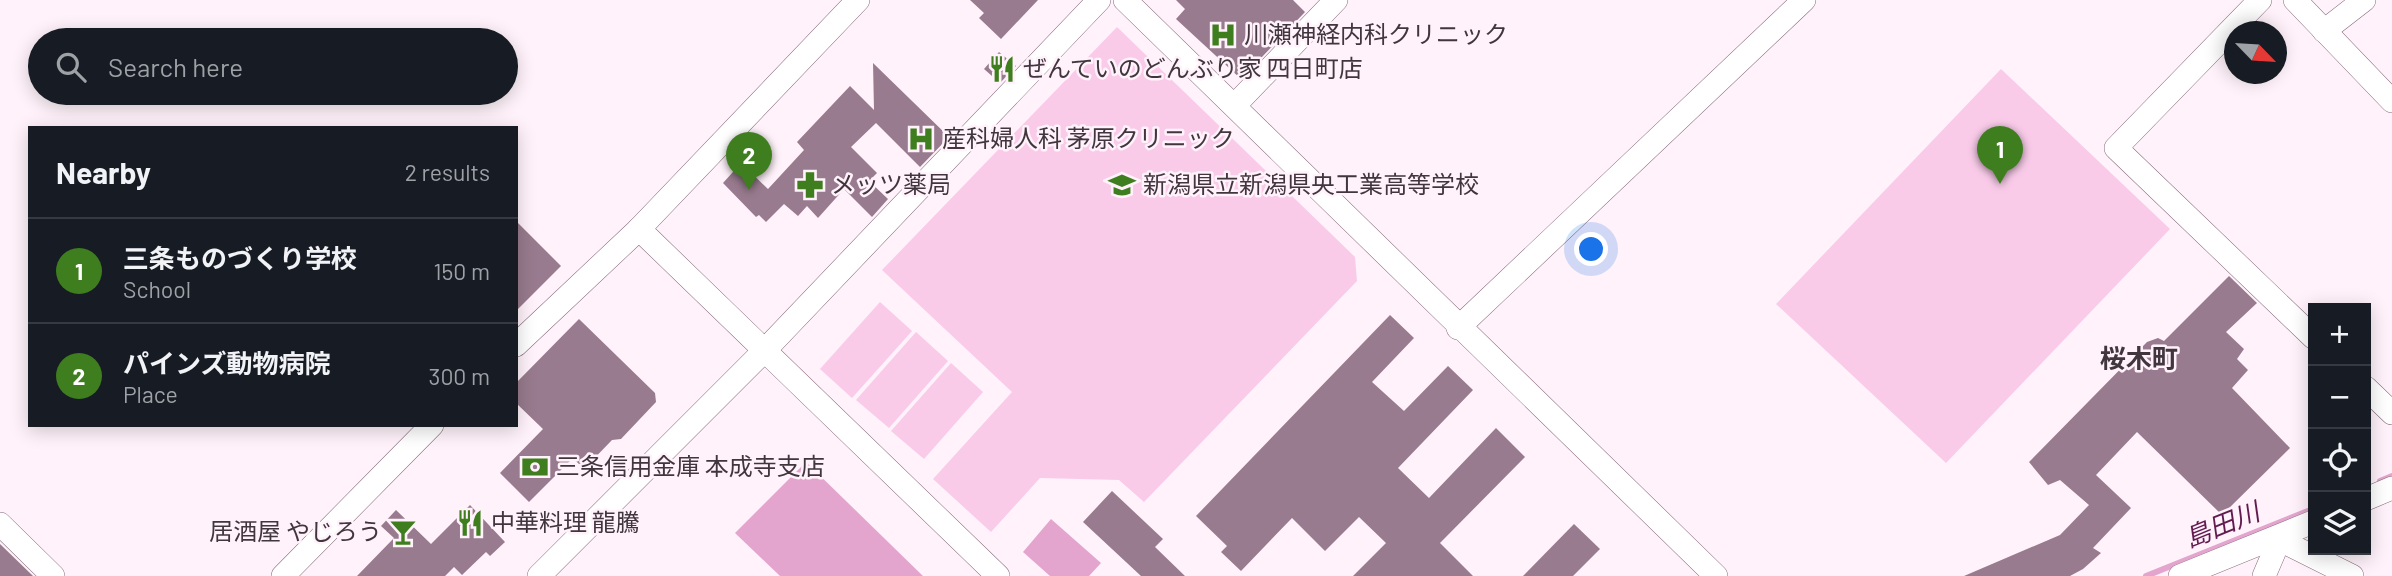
<!DOCTYPE html>
<meta charset="utf-8">
<style>
body{margin:0;font-family:Barlow,"Noto Sans JP",sans-serif;background:#20242c;color:#f1f3f6}
.controls{position:absolute;right:21px;bottom:21px;display:grid;overflow:hidden;border-radius:0px;box-shadow:0 4px 18px #0003}
.controls button{width:63px;height:63px;display:grid;place-items:center;padding:0;border:0;border-bottom:2px solid #363941;background:#171b24;color:#f1f3f6;font:35px sans-serif}
.compass{position:absolute;left:2224px;top:21px;width:63px;height:63px;border-radius:50%;background:#171b24;box-shadow:0 4px 18px #0003;rotate:115deg}
.you{position:absolute;left:1592px;top:250px;width:24px;height:24px;margin:-18px;border:5px solid #fff;border-radius:50%;background:#1a73e8;box-shadow:0 0 0 10px #1a73e833}
.badge{display:grid;place-items:center;width:46px;height:46px;border-radius:50%;background:#3f7e1e;color:#fff;font-size:23px;font-weight:700}
.pin{position:absolute;translate:-50% -58px;filter:drop-shadow(0 2px 4px #0008)}
.pin::after{content:'';position:absolute;top:37px;width:24px;height:21px;background:inherit;clip-path:polygon(0 0,100% 0,50% 100%)}
.list{margin:0;padding:0;list-style:none}
h2{display:flex;justify-content:space-between;align-items:center;height:91px;margin:0;padding:0 28px;font-size:30px}
h2 small{font-size:23px;font-weight:400;color:#9ea1a6}
.list li{display:grid;grid-template-columns:46px 1fr auto;gap:21px;align-items:center;box-sizing:border-box;height:105px;padding:0 28px;border-top:2px solid #363941}
.list b{display:block;font-size:26px;white-space:nowrap}
.list p{margin:0;font-size:23px;white-space:nowrap;color:#9ea1a6}
.list em{font-size:23px;font-style:normal;color:#9ea1a6}
.icon{flex:none;width:38px;height:38px;fill:none;stroke:currentColor;stroke-width:2;stroke-linecap:round;stroke-linejoin:round}
.map{position:relative;flex:none;width:2392px;height:576px;overflow:hidden}
.search{position:absolute;background:#171b24;box-shadow:0 4px 18px #0003;left:28px;top:28px;width:490px;height:77px;display:flex;align-items:center;gap:18px;box-sizing:border-box;padding:0 24px;border-radius:38px;color:#9ea1a6;font-size:26px}
.panel{position:absolute;background:#171b24;box-shadow:0 4px 18px #0003;left:28px;top:126px;width:490px;height:301px;border-radius:0px}
.map>svg:first-child{display:block}
.green{fill:#f9cbe9}
.water{fill:#e3a5ce}
.lines{fill:none;stroke-linecap:round;stroke-linejoin:round}
.stream{stroke:#e3a5ce;stroke-width:6}
.building{fill:#987b8e}
.minor-casing{stroke:#866a7c;stroke-width:24}
.minor{stroke:#fff;stroke-width:23}
.labels{text-anchor:middle;stroke-width:5;stroke-linejoin:round;paint-order:stroke}
.poi-label{font-size:24px;fill:#42363e;stroke:#fff2fa;text-anchor:start}
.neighbourhood-label{font-size:26px;font-weight:bold;fill:#42363e;stroke:#fff2fa}
.water-label{font-size:26px;font-style:italic;fill:#621b50;stroke:#fff2fa}
</style>
<div class="map">
<svg width="2392" height="576" viewBox="0 0 2392 576">
<rect width="100%" height="100%" fill="#fff2fa"/>
<!-- green -->
<g class="green">
<path d="M1117,27L1355,257L1357,281L1144,502L1119,480L1040,478L991,532L933,479L1012,392L882,270Z"/>
<path d="M2001,69L2170,229L1946,463L1776,304Z"/>
<path d="M880,302L912,331L852,398L820,369Z"/>
<path d="M916,332L948,361L889,428L856,400Z"/>
<path d="M951,363L983,392L924,459L891,431Z"/>
</g>
<!-- water -->
<g class="water">
<path d="M806,462L923,576H780L735,533Z"/>
<path d="M1051,519L1101,563L1089,576H1050L1023,552Z"/>
</g>
<g class="lines">
<!-- stream -->
<g class="stream">
<path d="M2380,481L2392,476"/>
<path d="M2146,576L2313,509"/>
</g>
</g>
<!-- building -->
<g class="building">
<path d="M970,0H1038L1001,39L979,18L984,13Z"/>
<path d="M1176,0H1293L1305,12L1241,79L1176,19L1185,9Z"/>
<path d="M999,52L1016,66L1000,83L984,69Z"/>
<path d="M873,63L949,137L920,167L876,123L851,147L877,173L869,181L888,199L872,217L844,189L818,218L807,206L798,216L784,204L766,222L759,215L756,217L723,183L741,163L768,189L804,150L797,142L850,86L874,110Z"/>
<path d="M516,221L561,266L516,311Z"/>
<path d="M2229,276L2257,303L2226,332L2244,349L2237,359L2248,370L2232,388L2290,448L2222,515L2137,432L2096,475L2131,508L2093,548L2101,553L2083,569L2070,576H1964L2060,535L2089,505L2060,480L2048,485L2029,462L2147,342L2158,338L2164,341Z"/>
<path d="M1390,315L1414,338L1372,382L1404,411L1448,366L1473,390L1398,468L1429,498L1496,428L1525,457L1440,543L1473,576H1353L1386,543L1359,517L1325,551L1292,518L1241,571L1221,552L1227,546L1196,516Z"/>
<path d="M579,319L655,393L656,402L621,439L612,440L584,469L573,458L529,502L500,473L543,429L516,403V383Z"/>
<path d="M1112,491L1163,539L1155,547L1185,576H1141L1083,522Z"/>
<path d="M470,505L505,542L490,556L486,552L462,575L454,567L445,576H357L394,538L381,526L396,510L431,544Z"/>
<path d="M1574,524L1600,549L1573,576H1523Z"/>
<path d="M0,544L33,576H0Z"/>
</g>
<g class="lines">
<defs>
<g id="minor">
<path d="M1125,0L1716,576"/>
<path d="M2260,0L2116,148L2313,337"/>
<path d="M2295,0L2392,101"/>
<path d="M2324,31L2364,0"/>
<path d="M1235,105L1336,0"/>
<path d="M639,229L998,576"/>
<path d="M1458,328L1804,0"/>
<path d="M516,345L639,229L858,0"/>
<path d="M2366,388L2392,413"/>
<path d="M2366,499L2392,488"/>
<path d="M0,524L53,576"/>
<path d="M2281,536L2292,546L2352,576"/>
<path d="M283,576L432,425"/>
<path d="M539,576L766,349L1099,0"/>
<path d="M2180,576L2313,522"/>
<path d="M2264,576L2281,536"/>
</g>
</defs>
<!-- minor casing -->
<use href="#minor" class="minor-casing"/>
<!-- minor -->
<use href="#minor" class="minor"/>
</g>
<!-- icons -->
<defs>
<symbol id="hospital-bare" viewBox="-9 -9 18 18"><path d="M-5-5h3v3.5h4V-5h3V5h-3V1.5h-4V5h-3Z" fill="#3f7e1e" stroke="#fff2fa" stroke-width="2.5" paint-order="stroke"/></symbol>
<symbol id="restaurant-bare" viewBox="-9 -9 18 18"><path d="M-5-6h1v4h1v-4h1v4h1v-4h1v5L-1.5 .5V6h-2V.5L-5-1ZM5-6V6H3V1.5H1.5Q1.5-4 5-6Z" fill="#3f7e1e" stroke="#fff2fa" stroke-width="2.5" paint-order="stroke"/></symbol>
<symbol id="pharmacy-bare" viewBox="-9 -9 18 18"><path d="M-2-6h4v4h4v4h-4v4h-4v-4h-4v-4h4Z" fill="#3f7e1e" stroke="#fff2fa" stroke-width="2.5" paint-order="stroke"/></symbol>
<symbol id="school-bare" viewBox="-9 -9 18 18"><path d="M0-5L7-2L0 1L-7-2ZM-4 1L0 2.5L4 1V4Q0 6-4 4Z" fill="#3f7e1e" stroke="#fff2fa" stroke-width="2.5" paint-order="stroke"/></symbol>
<symbol id="bank-bare" viewBox="-9 -9 18 18"><path d="M-6-4H6V4H-6ZM0-2.3a2.3 2.3 0 1 0 0 4.6a2.3 2.3 0 1 0 0-4.6Z" fill="#3f7e1e" stroke="#fff2fa" stroke-width="2.5" paint-order="stroke"/></symbol>
<symbol id="bar-bare" viewBox="-9 -9 18 18"><path d="M-6-5H6L.8 .8V4.5H3.5V6h-7V4.5H-.8V.8Z" fill="#3f7e1e" stroke="#fff2fa" stroke-width="2.5" paint-order="stroke"/></symbol>
</defs>
<g fill-rule="evenodd">
<use href="#hospital-bare" x="1204" y="16" width="38" height="38"/>
<use href="#restaurant-bare" x="983" y="50" width="38" height="38"/>
<use href="#hospital-bare" x="902" y="120" width="38" height="38"/>
<use href="#pharmacy-bare" x="791" y="166" width="38" height="38"/>
<use href="#school-bare" x="1103" y="166" width="38" height="38"/>
<use href="#bank-bare" x="516" y="448" width="38" height="38"/>
<use href="#restaurant-bare" x="451" y="504" width="38" height="38"/>
<use href="#bar-bare" x="384" y="513" width="38" height="38"/>
</g>
<g class="labels">
<!-- poi labels -->
<g class="poi-label">
<text x="1244" y="43">川瀬神経内科クリニック</text>
<text x="1023" y="77">ぜんていのどんぶり家 四日町店</text>
<text x="942" y="147">産科婦人科 茅原クリニック</text>
<text x="831" y="193">メッツ薬局</text>
<text x="1143" y="193">新潟県立新潟県央工業高等学校</text>
<text x="556" y="475">三条信用金庫 本成寺支店</text>
<text x="491" y="531">中華料理 龍騰</text>
<text x="382" y="540" text-anchor="end">居酒屋 やじろう</text>
</g>
<!-- neighbourhood labels -->
<g class="neighbourhood-label">
<text x="2139" y="368">桜木町</text>
</g>
<!-- water labels -->
<g class="water-label">
<text transform="translate(2222 525) rotate(-22)" y="9">島田川</text>
</g>
</g>
</svg>
<div class="controls">
<button>+</button>
<button>−</button>
<button><svg class="icon" aria-label="locate" viewBox="0 0 24 24"><circle cx="12" cy="12" r="6"/><path d="M12 2v4M12 18v4M2 12h4M18 12h4"/></svg></button>
<button><svg class="icon" aria-label="layers" viewBox="0 0 24 24"><path d="M12 4l9 5-9 5-9-5zM3 14l9 5 9-5"/></svg></button>
</div>
<svg class="compass" viewBox="-18 -18 36 36"><path d="M0-13l5 13h-10z" fill="#e53935"/><path d="M0 13l5-13h-10z" fill="#9ea1a6"/></svg>
<div class="you"></div>
<div class="pin badge" style="left:2000px;top:184px">1</div>
<div class="pin badge" style="left:749px;top:190px">2</div>
<div class="search"><svg class="icon" aria-label="search" viewBox="0 0 24 24"><circle cx="10" cy="10" r="6"/><path d="M15 15l6 6"/></svg>Search here</div>
<section class="panel">
<h2>Nearby<small>2 results</small></h2>
<ul class="list">
<li><span class="badge">1</span><div><b>三条ものづくり学校</b><p>School</p></div><em>150 m</em></li>
<li><span class="badge">2</span><div><b>パインズ動物病院</b><p>Place</p></div><em>300 m</em></li>
</ul>
</section>
</div>
